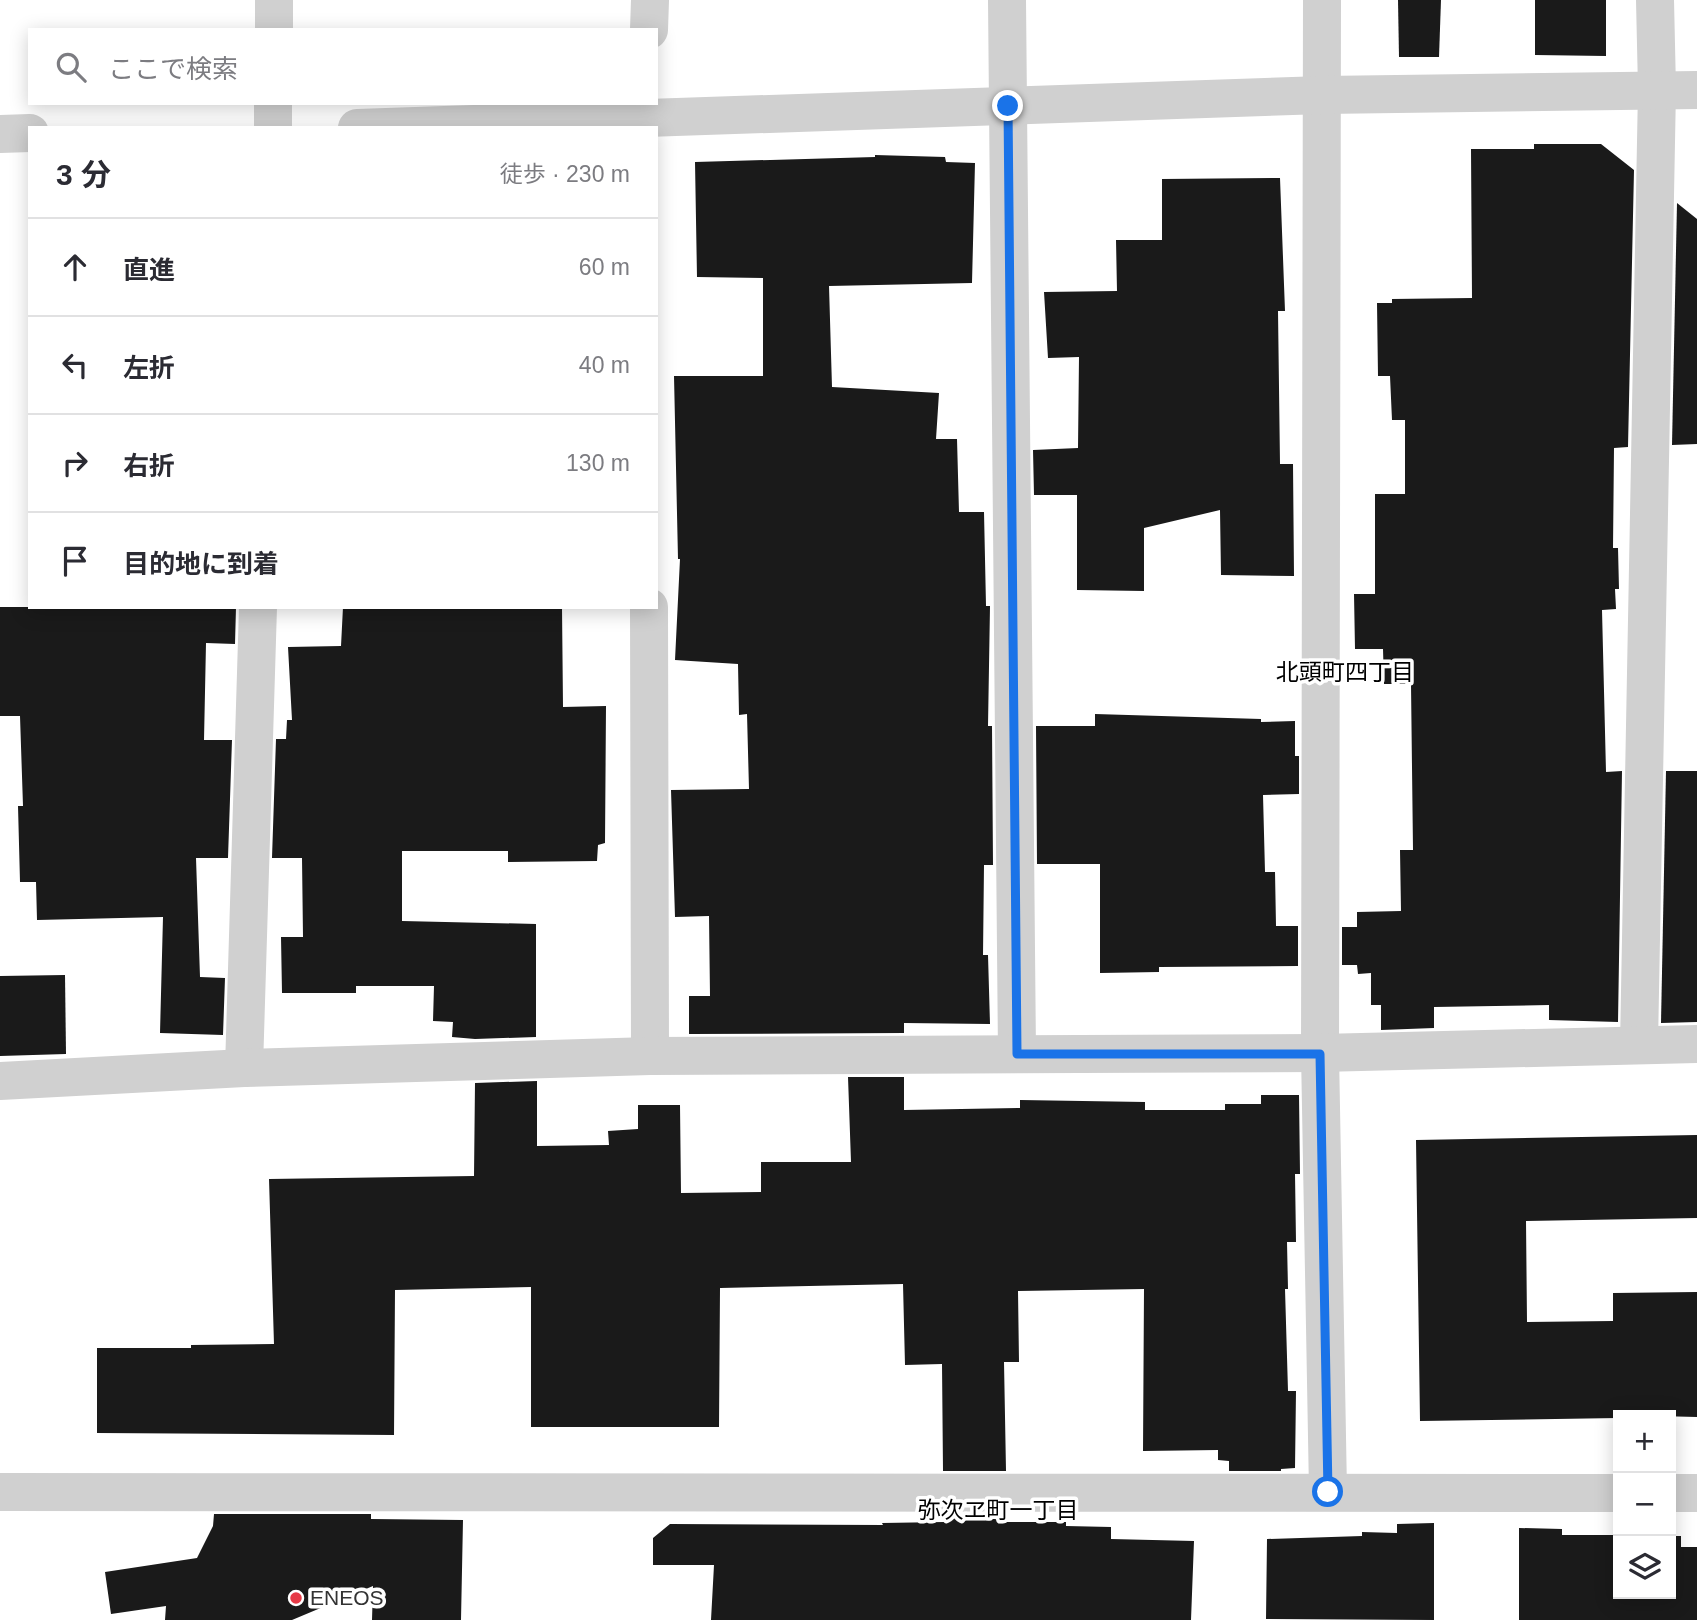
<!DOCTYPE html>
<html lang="ja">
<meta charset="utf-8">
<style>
body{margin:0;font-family:Arial,"Noto Sans JP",sans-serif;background:#f7f7f7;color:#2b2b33}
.controls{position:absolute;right:21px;bottom:21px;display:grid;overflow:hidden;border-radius:0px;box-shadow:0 4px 18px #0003}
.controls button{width:63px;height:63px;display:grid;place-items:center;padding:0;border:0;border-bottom:2px solid #e1e1e2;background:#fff;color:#2b2b33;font:35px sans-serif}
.stop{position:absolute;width:21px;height:21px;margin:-16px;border:5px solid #1a73e8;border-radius:50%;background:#fff}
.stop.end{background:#1a73e8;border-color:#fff;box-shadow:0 2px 7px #0008}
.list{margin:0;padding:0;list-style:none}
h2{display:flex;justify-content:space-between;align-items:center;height:91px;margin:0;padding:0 28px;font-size:30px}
h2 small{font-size:23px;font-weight:400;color:#7c7c81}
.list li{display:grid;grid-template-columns:46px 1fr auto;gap:21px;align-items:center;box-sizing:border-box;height:98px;padding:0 28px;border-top:2px solid #e1e1e2}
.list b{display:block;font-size:26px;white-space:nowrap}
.list em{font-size:23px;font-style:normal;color:#7c7c81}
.icon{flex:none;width:38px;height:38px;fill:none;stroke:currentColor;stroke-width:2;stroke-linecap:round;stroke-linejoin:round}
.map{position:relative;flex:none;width:1697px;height:1620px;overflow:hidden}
.search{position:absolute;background:#fff;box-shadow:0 4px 18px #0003;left:28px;top:28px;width:630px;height:77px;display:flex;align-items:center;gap:18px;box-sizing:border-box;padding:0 24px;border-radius:0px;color:#7c7c81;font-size:26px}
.panel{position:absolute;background:#fff;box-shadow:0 4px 18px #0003;left:28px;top:126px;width:630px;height:483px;border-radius:0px}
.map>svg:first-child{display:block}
.building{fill:#1a1a1a}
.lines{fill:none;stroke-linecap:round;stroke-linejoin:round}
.minor{stroke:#d0d0d0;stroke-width:38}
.tertiary{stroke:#d0d0d0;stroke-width:38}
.route{stroke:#1a73e8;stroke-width:9}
.poi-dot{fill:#e63946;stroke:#fff;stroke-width:2.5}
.labels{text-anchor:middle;stroke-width:7;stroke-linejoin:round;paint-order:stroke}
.poi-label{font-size:21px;fill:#333;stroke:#fff;text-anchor:start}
.neighbourhood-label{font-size:23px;fill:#000;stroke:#fff}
</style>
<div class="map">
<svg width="1697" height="1620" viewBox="0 0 1697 1620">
<rect width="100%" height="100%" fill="#fff"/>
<!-- building -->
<g class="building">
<path d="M1398,0H1441L1439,57H1399Z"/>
<path d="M1535,0H1606V56L1535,55Z"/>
<path d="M1534,144H1601L1634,170L1628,447L1614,448L1613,548H1618L1619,589H1615L1616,609L1602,610L1606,772L1622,771L1618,1022L1549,1020V1005L1434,1007V1028L1381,1030V1005H1371V973L1358,974L1357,965H1342V927H1357V912L1401,911L1400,850H1413L1411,684H1384L1383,649H1355L1354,594H1375V494H1405V420H1392L1390,376H1378L1377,303H1392V299L1472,298L1471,149H1534Z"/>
<path d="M875,155L945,157L946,162L975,163L972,283L829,286L832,387L939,393L936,439H957L959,512H984L986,606H990L988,726H992L993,865H984L983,955H988L990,1024L904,1023V1033L689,1034V996H710L709,916L675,917L671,790L749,789L747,714L739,715L738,664L675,660L680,559H678L674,376H763V278L697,277L695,162L875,157Z"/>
<path d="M1280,178L1285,311H1278L1280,464H1293L1294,576L1221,575L1220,510L1144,528V591L1077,590V495H1034L1033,450L1078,448L1079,357L1048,358L1044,292L1117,291L1116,240H1162V179Z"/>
<path d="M1677,203L1697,219V444L1672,445Z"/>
<path d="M0,607H236L235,644L206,643L204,740H232L228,858H196L200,977L225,978L223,1035L160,1033L163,917L37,920L36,882H20L18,806H23L20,716H0Z"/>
<path d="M343,607H562L563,707L606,706L605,843L598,845L597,861L508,862V851H402V921L536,924V1037L475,1039L452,1037L453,1022L433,1021L434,986H356V993H282L281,937H303L302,858H272L276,739H286L287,720H292L288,647L341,646Z"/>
<path d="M1095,714L1261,719V722L1295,721V756H1299V794L1263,795L1265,872H1275L1276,926H1298V966L1159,967V972L1100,973V864H1037L1036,726H1095Z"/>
<path d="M1666,771H1697V1022L1661,1023Z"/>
<path d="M65,975L66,1054L0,1056V976Z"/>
<path d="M848,1077H904V1110L1020,1108V1100L1145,1102V1110H1225V1104H1261V1095H1299L1300,1174H1295L1296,1242H1287L1288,1289H1285L1288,1391H1296L1295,1468L1281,1469V1471H1229V1461L1218,1460V1450L1143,1451L1144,1289L1018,1291L1019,1362H1004L1006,1471H943L942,1364L905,1365L903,1284L720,1288L719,1427H531V1287L395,1290L394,1435L97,1433V1348H191V1345L274,1344L269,1179L474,1176L475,1083L537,1081V1146L609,1145L608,1131L638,1129V1105H680L681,1193L761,1192V1162H851Z"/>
<path d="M1697,1135V1218L1526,1221L1527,1322L1613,1321V1293L1697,1292V1417L1618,1415V1418L1420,1421L1416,1140Z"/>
<path d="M214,1514H371V1519L463,1520L461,1620H372L373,1586L292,1620H165L166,1606L111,1614L105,1572L197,1558L213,1526Z"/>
<path d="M944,1514L1007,1515V1522H1066V1526L1111,1527V1539L1194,1541L1191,1620H711L714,1565H653V1538L670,1524L883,1525L882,1523L944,1522Z"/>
<path d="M1434,1523V1620L1266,1619L1267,1539L1362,1536V1532L1397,1533V1524Z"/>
<path d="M1519,1528L1562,1529V1535H1618V1594H1671V1536H1681V1547H1697V1620H1519Z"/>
</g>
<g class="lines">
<!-- minor -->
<g class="minor">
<path d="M1007,0L1017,1054"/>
<path d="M1322,0L1320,1053L1328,1491"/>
<path d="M274,30V0"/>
<path d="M649,30L650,0"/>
<path d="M273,128V103"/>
<path d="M649,607L650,1056"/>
<path d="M1639,1045L1657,89L1655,0"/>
<path d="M244,1068L258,607"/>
<path d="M0,1081L244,1068L650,1056L1320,1053L1697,1044"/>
<path d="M0,1492L1618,1493"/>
<path d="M1671,1493H1697"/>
</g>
<!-- tertiary -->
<g class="tertiary">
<path d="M357,128L1323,95L1697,90"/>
<path d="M0,134L30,133"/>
</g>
</g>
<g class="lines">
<!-- route -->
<path class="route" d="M1008,106L1017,1054H1320L1328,1492"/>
</g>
<!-- markers -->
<circle class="poi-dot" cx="296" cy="1598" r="7"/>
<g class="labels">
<!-- poi labels -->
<g class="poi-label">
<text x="310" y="1605">ENEOS</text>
</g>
<!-- neighbourhood labels -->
<g class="neighbourhood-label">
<text x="1345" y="680">北頭町四丁目</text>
<text x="998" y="1518">弥次ヱ町一丁目</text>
</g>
</g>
</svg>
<div class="controls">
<button>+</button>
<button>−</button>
<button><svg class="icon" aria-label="layers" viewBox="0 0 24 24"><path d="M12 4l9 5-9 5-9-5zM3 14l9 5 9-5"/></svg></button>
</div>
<div class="stop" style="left:1328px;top:1492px"></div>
<div class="stop end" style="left:1008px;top:106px"></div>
<div class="search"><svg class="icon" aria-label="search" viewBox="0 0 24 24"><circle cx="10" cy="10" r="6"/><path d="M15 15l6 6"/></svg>ここで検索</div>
<section class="panel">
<h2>3 分<small>徒歩 · 230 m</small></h2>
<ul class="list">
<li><svg class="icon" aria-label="ahead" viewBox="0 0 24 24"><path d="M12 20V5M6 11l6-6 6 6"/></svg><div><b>直進</b></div><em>60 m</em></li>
<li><svg class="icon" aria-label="left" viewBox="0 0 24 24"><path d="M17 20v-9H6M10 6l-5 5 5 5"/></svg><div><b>左折</b></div><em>40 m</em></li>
<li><svg class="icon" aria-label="right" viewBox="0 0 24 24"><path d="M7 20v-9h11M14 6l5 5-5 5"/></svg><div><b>右折</b></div><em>130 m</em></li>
<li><svg class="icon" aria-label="arrive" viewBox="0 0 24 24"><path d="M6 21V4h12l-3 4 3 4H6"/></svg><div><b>目的地に到着</b></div></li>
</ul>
</section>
</div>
